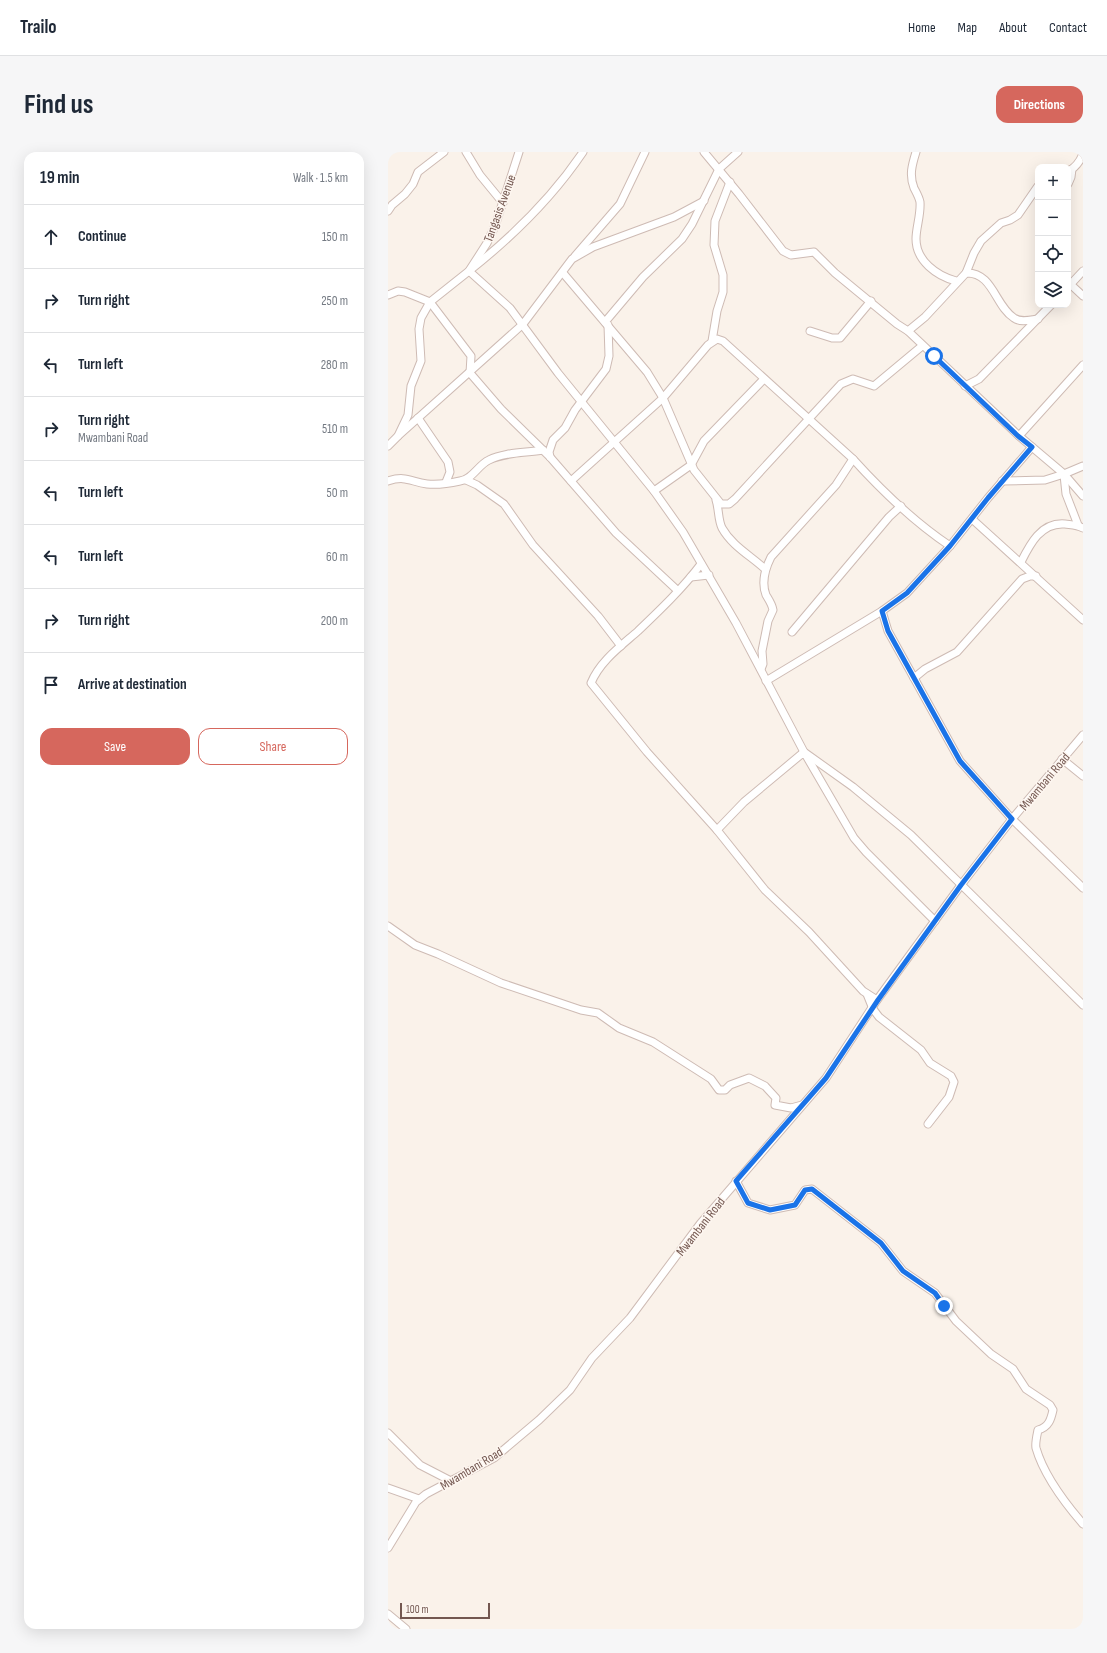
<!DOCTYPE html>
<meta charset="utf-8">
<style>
body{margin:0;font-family:"Sofia Sans Condensed",sans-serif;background:#f6f6f7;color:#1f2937}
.controls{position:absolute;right:12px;top:12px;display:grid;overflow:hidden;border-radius:8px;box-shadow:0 4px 16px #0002}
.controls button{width:36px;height:36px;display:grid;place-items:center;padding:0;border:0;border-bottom:1px solid #e0e1e3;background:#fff;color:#1f2937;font:20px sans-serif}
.scale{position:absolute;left:12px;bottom:10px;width:90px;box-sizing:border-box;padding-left:4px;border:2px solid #735750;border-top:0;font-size:11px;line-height:14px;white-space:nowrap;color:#735750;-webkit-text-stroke:3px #fdf6f0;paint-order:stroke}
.stop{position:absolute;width:12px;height:12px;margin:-9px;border:3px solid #1a73e8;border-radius:50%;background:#fff}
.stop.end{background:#1a73e8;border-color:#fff;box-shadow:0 1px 4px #0008}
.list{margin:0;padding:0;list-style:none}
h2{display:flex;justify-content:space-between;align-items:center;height:52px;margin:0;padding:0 16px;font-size:17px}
h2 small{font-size:13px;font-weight:400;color:#747a83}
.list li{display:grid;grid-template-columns:26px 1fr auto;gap:12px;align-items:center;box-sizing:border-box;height:64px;padding:0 16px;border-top:1px solid #e0e1e3}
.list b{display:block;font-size:15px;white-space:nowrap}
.list p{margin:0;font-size:13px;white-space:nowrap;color:#747a83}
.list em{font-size:13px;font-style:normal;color:#747a83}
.actions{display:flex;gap:8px;padding:12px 16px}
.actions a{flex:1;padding:9px 0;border:1px solid #d6675d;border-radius:12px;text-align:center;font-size:14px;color:#d6675d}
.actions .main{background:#d6675d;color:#fff}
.icon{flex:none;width:22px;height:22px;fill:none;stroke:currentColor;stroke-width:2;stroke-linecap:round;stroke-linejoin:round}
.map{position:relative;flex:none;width:695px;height:1477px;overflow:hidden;border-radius:12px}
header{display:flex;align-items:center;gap:24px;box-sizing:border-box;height:56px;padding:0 20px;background:#fff;border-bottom:1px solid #e0e1e3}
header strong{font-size:19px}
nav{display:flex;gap:22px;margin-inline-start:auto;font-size:14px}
.intro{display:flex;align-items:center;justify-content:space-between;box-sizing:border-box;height:96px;padding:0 24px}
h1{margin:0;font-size:28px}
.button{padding:10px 18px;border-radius:12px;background:#d6675d;color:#fff;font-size:14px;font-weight:700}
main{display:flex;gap:24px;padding:0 24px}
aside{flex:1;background:#fff;border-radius:12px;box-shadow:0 4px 16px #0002}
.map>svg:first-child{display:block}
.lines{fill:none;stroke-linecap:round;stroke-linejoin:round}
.minor-casing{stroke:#cebbb4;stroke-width:9}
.minor{stroke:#fff;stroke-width:7}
.route{stroke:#1a73e8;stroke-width:5}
.labels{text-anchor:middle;stroke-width:3;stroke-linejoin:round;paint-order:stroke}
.street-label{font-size:13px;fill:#735750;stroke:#fdf6f0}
</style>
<header>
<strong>Trailo</strong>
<nav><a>Home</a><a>Map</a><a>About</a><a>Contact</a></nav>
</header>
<div class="intro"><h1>Find us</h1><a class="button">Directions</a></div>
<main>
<aside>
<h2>19 min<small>Walk · 1.5 km</small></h2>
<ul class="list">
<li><svg class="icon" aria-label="ahead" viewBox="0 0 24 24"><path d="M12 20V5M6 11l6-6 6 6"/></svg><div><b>Continue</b></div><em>150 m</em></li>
<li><svg class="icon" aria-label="right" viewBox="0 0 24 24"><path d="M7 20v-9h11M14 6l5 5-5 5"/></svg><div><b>Turn right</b></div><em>250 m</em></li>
<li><svg class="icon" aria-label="left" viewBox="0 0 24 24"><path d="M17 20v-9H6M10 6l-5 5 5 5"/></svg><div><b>Turn left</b></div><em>280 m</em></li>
<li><svg class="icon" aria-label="right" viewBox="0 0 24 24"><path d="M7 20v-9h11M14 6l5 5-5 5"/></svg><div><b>Turn right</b><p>Mwambani Road</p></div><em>510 m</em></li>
<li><svg class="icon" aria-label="left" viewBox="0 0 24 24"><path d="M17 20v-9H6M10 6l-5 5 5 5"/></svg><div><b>Turn left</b></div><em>50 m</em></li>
<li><svg class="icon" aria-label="left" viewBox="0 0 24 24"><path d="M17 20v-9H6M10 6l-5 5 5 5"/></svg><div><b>Turn left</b></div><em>60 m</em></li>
<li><svg class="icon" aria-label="right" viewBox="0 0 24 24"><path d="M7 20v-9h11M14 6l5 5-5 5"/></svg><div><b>Turn right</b></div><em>200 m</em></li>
<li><svg class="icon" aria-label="arrive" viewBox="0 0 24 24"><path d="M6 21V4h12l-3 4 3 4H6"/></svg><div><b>Arrive at destination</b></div></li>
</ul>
<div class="actions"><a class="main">Save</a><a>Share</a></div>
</aside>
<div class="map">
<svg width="695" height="1477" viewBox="0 0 695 1477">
<rect width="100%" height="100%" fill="#faf2ea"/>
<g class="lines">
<defs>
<g id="minor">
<path d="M78,0L92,23L115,51"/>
<path d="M195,0C164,46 124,85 81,119L122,156L170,221L266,339L295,380L348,471L416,600L465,635L523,683L695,853"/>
<path d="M316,0L351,42L395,99L403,103L426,100L447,121L509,172L520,179L631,284L676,322L695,344"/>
<path d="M528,0C524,13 521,23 526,36C528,40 531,45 532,50C533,63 528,75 528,87C528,109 549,124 568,129"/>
<path d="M680,19C688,16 692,9 695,2"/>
<path d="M680,32L683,25L684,17"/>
<path d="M0,59L4,53L17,42L25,32L30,20L56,0"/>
<path d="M187,104L232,52L257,0"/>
<path d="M175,121L259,220L275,246L306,318L333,352H341L347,347L453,232L465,227L486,234L534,194"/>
<path d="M578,121L586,101L593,89L613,71L622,68L630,63L650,34"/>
<path d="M680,130L695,144"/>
<path d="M680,135L695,119"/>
<path d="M0,143L10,139L17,140L42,150L83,204L82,221L113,257L162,305L228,381L289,438"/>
<path d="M217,170L255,125L294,87L304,72L331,17L350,0"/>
<path d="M422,179L444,186H452L483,149"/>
<path d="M520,179L537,165L578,121C605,120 607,154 626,166C633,171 642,168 650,167"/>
<path d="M324,189L329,159L335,140V123L326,93L327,69L342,30"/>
<path d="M577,234L591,227L663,153"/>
<path d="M30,266L60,310L62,320L58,330"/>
<path d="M10,284L135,172L184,107L205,95L286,65L316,49"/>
<path d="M631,284L695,213"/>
<path d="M0,294L10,284L20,263L23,234L33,209L31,177L33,166L42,150L81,119L99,91L107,74L131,0"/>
<path d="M644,295L600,346L562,394L519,441L494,459L500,479L572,609L624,667L695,736"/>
<path d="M162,305L161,300L165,288L177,276L187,258L218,217L221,204L220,173"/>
<path d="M676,323L678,342L690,373"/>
<path d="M78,328L89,333L116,352L145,393L210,464L233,494"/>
<path d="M0,329C18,323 23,330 39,332C48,333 63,331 72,329C85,327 90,313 101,308C117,300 138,301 155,298"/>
<path d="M183,329L275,246L320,193L329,187L335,189L465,307C494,339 526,370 562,394"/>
<path d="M614,329L657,328L676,322L695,314"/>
<path d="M266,339L303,313L316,289L376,227"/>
<path d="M328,348C331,357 330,368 334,376C344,394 363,404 377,417"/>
<path d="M584,367L695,468"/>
<path d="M633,410C642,392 653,370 677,372C684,373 689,373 695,376"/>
<path d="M313,412C295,436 272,458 250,479C233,494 212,509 203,531L259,600L329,678L377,738L421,780L475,839L489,848"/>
<path d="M303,425L321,423"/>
<path d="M404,480L501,365L513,354"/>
<path d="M373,517L375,512L374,499L380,469L385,458C384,452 381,448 378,443C373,430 377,417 383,405L448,333L465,307"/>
<path d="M526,526L537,517L569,500L634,427L642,424H648"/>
<path d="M378,529L494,459"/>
<path d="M674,607L695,624"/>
<path d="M329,678L356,650L416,600L466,686L478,700L547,769"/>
<path d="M0,774L27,793L50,802L113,831L193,858L210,861L231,876L265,890L323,927L331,938H337L342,933L361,926L377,934L388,946L387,953L403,956L414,953"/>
<path d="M479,842L485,857L491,865L533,898L542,911L563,924L566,930L561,945L540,972"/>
<path d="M348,1029L360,1051L382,1058L407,1053L417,1038L424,1037L493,1091L515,1119L547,1141L568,1169L603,1202L625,1217L638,1237L662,1253L665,1258C663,1267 661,1275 650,1278C649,1283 647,1291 648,1296C656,1324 676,1350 695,1372"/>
<path d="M0,1281L32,1313L63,1329"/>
<path d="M0,1336L31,1347"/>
<path d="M0,1396L28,1350L38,1342L106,1306L151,1268L182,1238L204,1206L242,1166L312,1072L438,926L489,848L573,733L624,667L695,583"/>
<path d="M0,1462L18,1477"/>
</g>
</defs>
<!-- minor casing -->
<use href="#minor" class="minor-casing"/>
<!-- minor -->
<use href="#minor" class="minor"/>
</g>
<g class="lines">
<!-- route -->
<path class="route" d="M546,204L630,284L644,295L600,346L562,394L519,441L494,459L500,479L572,609L624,667L573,733L490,848L438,926L348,1029L360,1051L382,1058L407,1053L417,1038L424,1037L493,1091L515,1119L547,1141L556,1154"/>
</g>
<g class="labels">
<!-- street labels -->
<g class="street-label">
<text transform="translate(111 56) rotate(-70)" y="5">Tangasis Avenue</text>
<text transform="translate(656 629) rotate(-50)" y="5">Mwambani Road</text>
<text transform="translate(312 1074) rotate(-52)" y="5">Mwambani Road</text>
<text transform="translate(83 1316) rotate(-31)" y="5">Mwambani Road</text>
</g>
</g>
</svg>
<div class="controls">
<button>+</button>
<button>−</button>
<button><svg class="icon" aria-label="locate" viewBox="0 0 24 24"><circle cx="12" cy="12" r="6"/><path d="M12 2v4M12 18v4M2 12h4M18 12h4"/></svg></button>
<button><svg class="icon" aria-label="layers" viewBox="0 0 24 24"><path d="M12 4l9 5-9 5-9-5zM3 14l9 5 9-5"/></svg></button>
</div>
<div class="scale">100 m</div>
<div class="stop" style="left:546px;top:204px"></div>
<div class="stop end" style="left:556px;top:1154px"></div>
</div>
</main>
